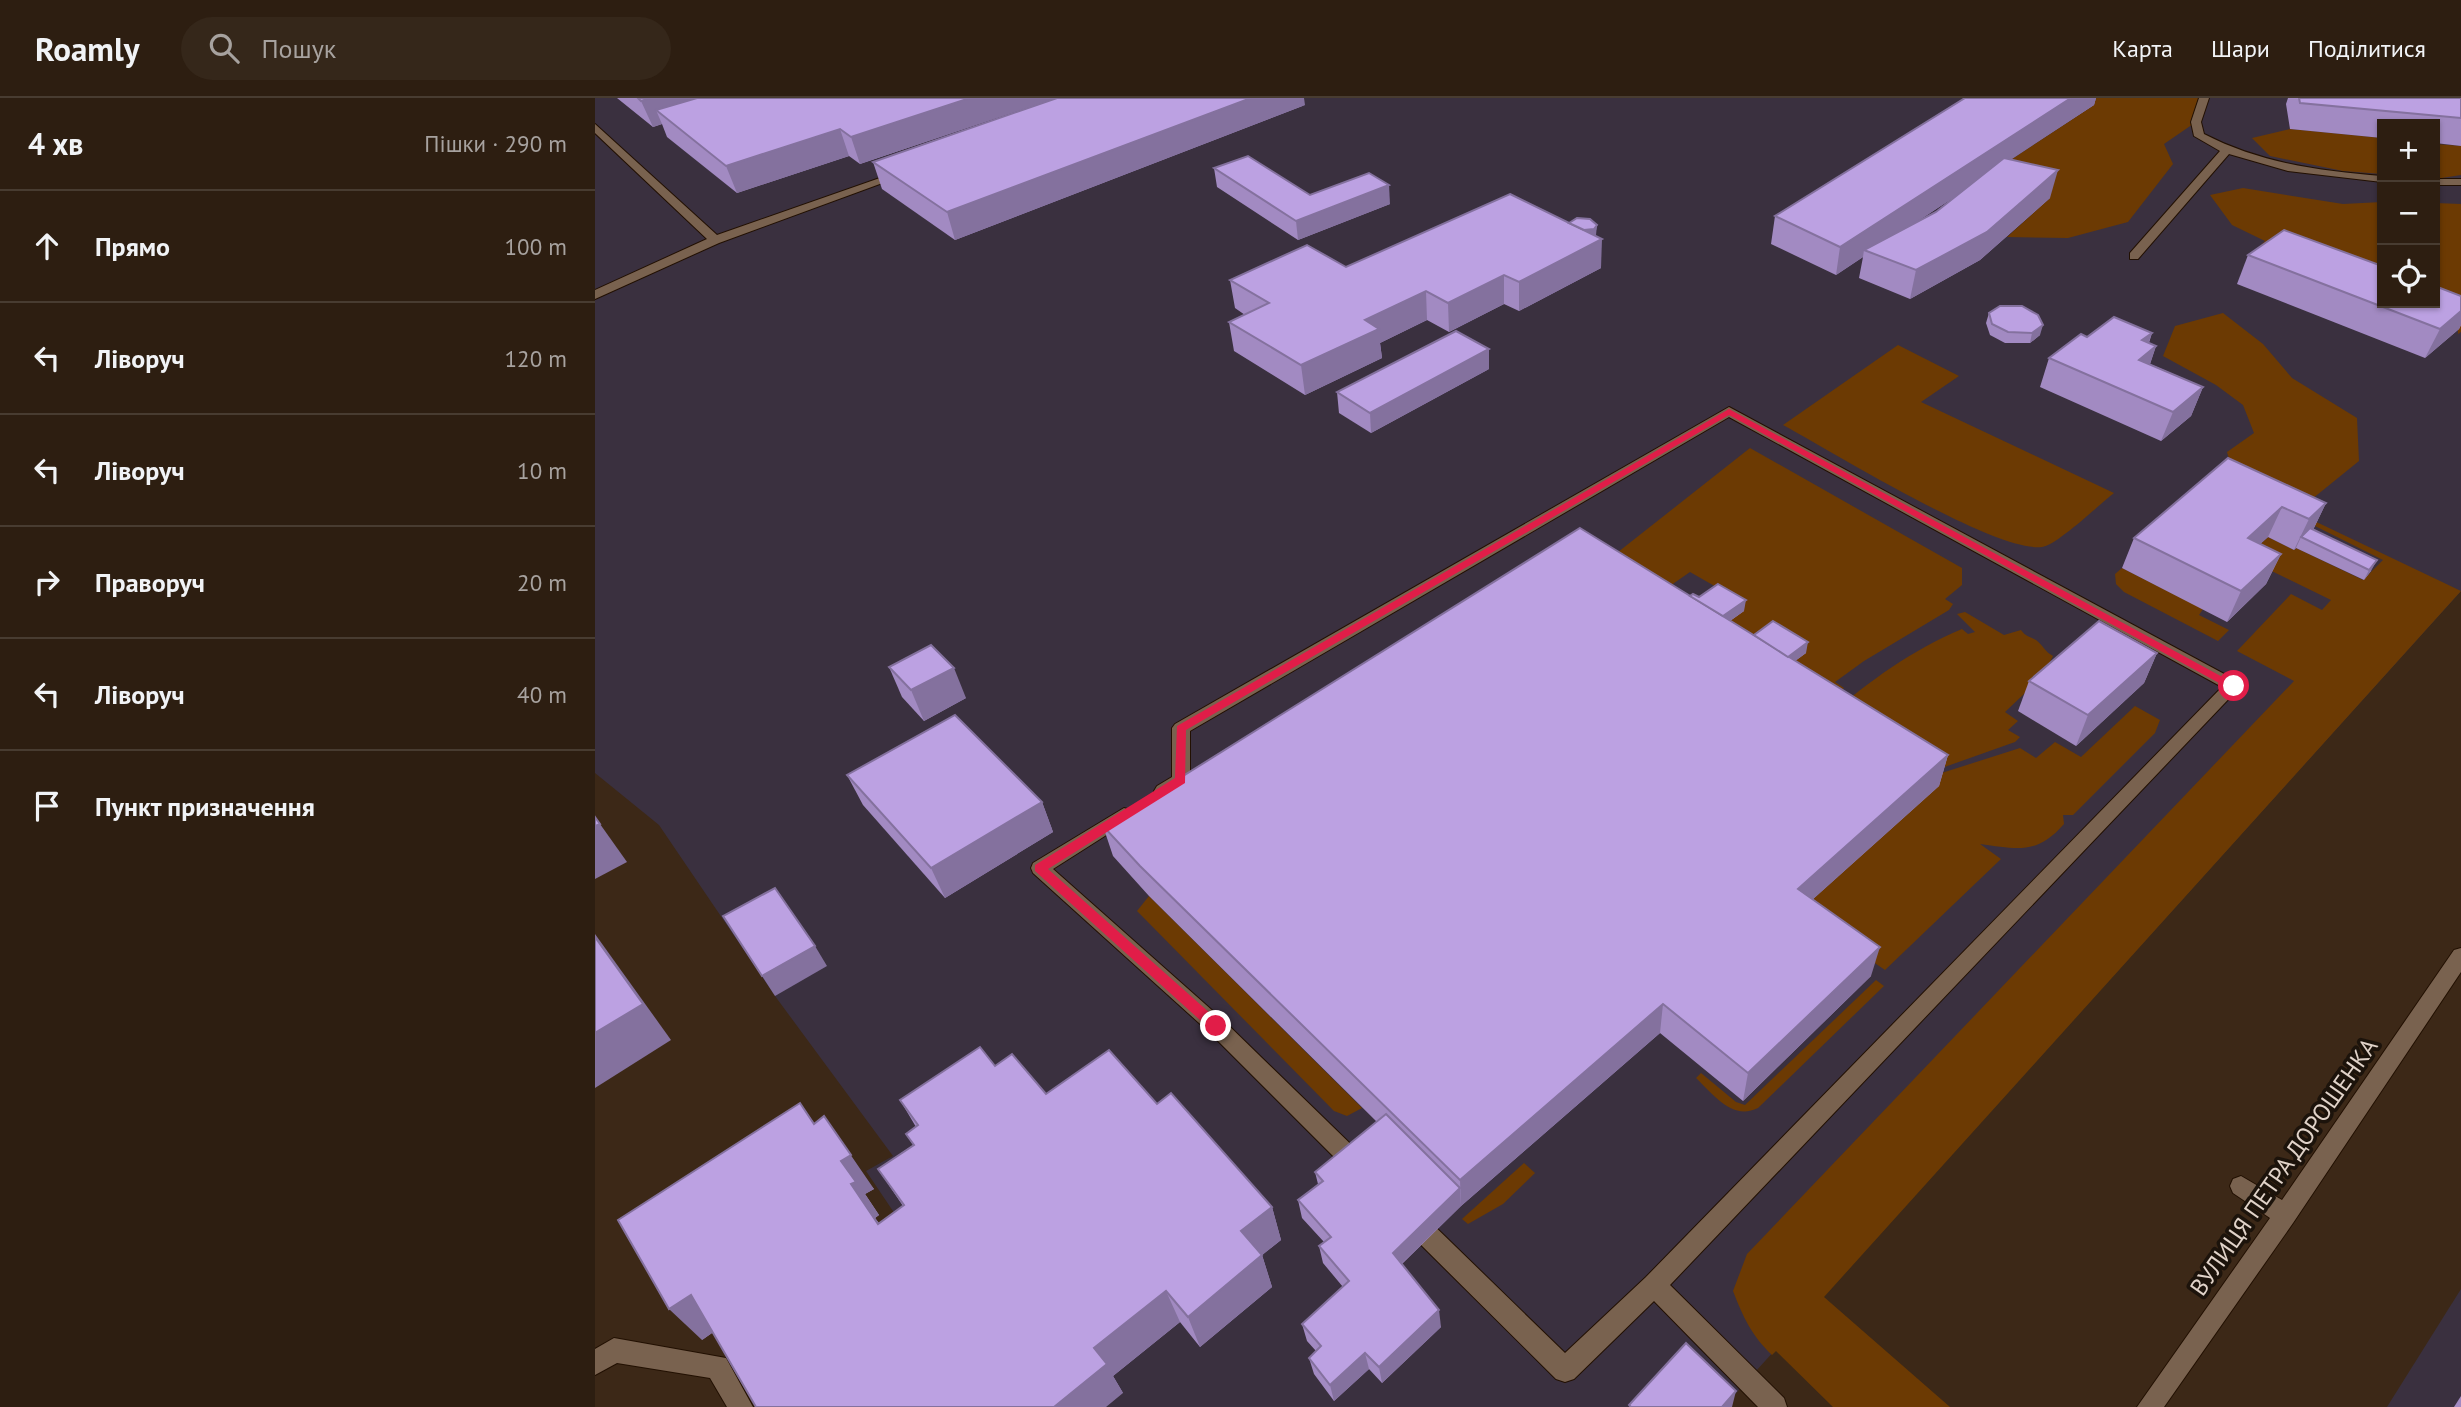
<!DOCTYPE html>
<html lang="uk">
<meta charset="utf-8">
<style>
body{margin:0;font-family:"PT Sans",sans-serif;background:#35271a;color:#f1f3f6}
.controls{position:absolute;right:21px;top:21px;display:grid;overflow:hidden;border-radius:0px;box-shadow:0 2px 5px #0004}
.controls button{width:63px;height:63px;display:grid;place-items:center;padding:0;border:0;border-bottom:2px solid #483c31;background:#2d1e11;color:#f1f3f6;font:35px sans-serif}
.stop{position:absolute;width:21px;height:21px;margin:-16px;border:5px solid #e11d48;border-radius:50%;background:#fff}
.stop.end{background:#e11d48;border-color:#fff;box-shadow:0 2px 7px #0008}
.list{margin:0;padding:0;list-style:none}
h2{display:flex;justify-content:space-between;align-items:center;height:91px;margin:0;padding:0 28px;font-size:30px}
h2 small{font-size:23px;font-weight:400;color:#a7a29f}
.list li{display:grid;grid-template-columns:46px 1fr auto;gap:21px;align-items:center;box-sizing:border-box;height:112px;padding:0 28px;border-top:2px solid #483c31}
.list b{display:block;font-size:26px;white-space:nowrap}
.list em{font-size:23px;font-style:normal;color:#a7a29f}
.icon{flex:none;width:38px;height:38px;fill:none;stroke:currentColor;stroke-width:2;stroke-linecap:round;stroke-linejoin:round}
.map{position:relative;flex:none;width:1866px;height:1309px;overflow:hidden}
header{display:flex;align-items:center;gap:42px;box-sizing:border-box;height:98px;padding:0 35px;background:#2d1e11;border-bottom:2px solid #483c31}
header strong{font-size:33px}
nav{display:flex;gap:38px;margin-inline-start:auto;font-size:24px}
.search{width:490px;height:63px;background:#35271a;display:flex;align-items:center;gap:18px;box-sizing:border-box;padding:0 24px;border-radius:38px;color:#a7a29f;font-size:26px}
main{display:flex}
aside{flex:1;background:#2d1e11}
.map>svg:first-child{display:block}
.industrial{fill:#3a303f;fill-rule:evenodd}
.green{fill:#6c3a03}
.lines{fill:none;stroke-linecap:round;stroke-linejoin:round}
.minor-casing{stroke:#221002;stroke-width:2}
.minor{fill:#79624f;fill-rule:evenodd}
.wall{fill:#a28ac2;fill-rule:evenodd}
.shaded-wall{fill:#84719e}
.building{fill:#bca1e2;stroke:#84719e;stroke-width:2}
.route{fill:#e11d48}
.labels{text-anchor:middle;stroke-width:7;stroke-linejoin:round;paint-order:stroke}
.near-street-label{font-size:24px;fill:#e1d3c9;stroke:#1c130b}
</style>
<header>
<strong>Roamly</strong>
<div class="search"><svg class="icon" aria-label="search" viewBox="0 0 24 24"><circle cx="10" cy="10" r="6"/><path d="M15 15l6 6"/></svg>Пошук</div>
<nav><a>Карта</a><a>Шари</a><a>Поділитися</a></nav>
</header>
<main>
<aside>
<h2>4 хв<small>Пішки · 290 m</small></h2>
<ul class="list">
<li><svg class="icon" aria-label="ahead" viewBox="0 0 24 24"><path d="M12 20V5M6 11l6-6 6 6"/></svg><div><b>Прямо</b></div><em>100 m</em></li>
<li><svg class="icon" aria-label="left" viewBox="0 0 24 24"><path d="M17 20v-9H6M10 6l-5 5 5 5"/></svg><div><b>Ліворуч</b></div><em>120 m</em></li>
<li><svg class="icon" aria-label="left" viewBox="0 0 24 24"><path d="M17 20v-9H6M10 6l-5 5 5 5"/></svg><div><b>Ліворуч</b></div><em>10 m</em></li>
<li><svg class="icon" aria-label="right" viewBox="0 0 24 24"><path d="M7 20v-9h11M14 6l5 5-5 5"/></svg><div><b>Праворуч</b></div><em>20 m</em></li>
<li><svg class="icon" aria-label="left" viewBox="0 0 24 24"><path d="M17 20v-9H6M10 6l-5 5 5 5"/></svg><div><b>Ліворуч</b></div><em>40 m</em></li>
<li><svg class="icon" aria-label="arrive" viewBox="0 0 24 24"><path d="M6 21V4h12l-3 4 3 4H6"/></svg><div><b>Пункт призначення</b></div></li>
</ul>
</aside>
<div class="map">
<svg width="1866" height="1309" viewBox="0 0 1866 1309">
<rect width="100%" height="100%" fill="#3c2817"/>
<!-- industrial -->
<g class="industrial">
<path d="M0,0H1866V493L1133,1304L1137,1309H430L271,1073L298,1058L180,898L64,727L0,675ZM1787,26H1840V205H1787Z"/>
<path d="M1866,1191V1309H1792Z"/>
</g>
<!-- green -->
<g class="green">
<path d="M1501,0H1609L1601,24L1569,46L1578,66L1533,124L1473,140L1412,139L1455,100L1388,80L1499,7Z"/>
<path d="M1695,31L1787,40V76L1748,73L1675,58L1657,40Z"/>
<path d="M1840,46L1866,48V77L1840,81Z"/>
<path d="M1648,90L1748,106L1787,104V202L1658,155L1670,143L1637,127L1615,97Z"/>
<path d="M1840,105L1866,106V234L1863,236V231L1840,205Z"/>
<path d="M1628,215L1668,246L1697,280L1762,320L1764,363L1701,414L1642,388L1632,354L1659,335L1648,307L1621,287L1568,258L1580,228Z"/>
<path d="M1303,247L1364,278L1326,304L1519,395C1505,406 1461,448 1447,449C1401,455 1236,353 1188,327Z"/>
<path d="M1155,350L1367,470V487L1350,501L1358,506L1354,512L1269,563L1240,584L1249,590L1222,610L1176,581L1210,555L1141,559L1123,490L1095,474L1072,490L1018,458Z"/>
<path d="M1711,419L1866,493L1229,1199L1355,1309H1238L1181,1253L1177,1257C1157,1238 1148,1219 1138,1193L1152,1156L1699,583L1642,553L1696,496L1727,512L1736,502L1650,460L1673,439L1699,452L1701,450L1768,482L1788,462L1706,421Z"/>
<path d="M1527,470L1608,511L1604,517L1634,532L1623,543L1529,494L1521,486L1520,476Z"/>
<path d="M1370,514L1409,537L1426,532C1431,539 1434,538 1441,542C1447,546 1450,554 1458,558L1455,564L1470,572L1452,574L1410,614L1423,623L1413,632L1425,639L1420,644L1327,677L1234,618C1274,583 1317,552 1367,531L1373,536L1380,534L1362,516Z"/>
<path d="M1540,608L1565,622L1560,635L1478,717H1468L1469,726C1442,757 1423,751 1385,746L1406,761L1290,872L1240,838L1197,820L1343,688L1331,680L1425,650L1441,660L1460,644L1486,659Z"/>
<path d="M554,798L767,1010L752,1018L739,1013L542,813Z"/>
<path d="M1281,882L1289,888L1163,1010C1137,1023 1118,996 1101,980L1106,975L1141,1004L1150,1007Z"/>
<path d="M929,1065L940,1075L908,1106L873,1126L867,1121Z"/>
</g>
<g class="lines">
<defs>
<g id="minor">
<path d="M1604,0H1614L1606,24L1609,36C1665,65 1725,73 1787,78V84L1693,73L1634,56L1543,161H1535V155L1625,53L1599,38L1596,24Z"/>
<path d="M0,26L122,137L302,74L312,76L124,145L0,201V192L112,141L0,35Z"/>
<rect x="1840" y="81" width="26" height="6"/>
<path d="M1134,309L1644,584L1646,588L1075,1187L1189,1300L1192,1309H1163L1059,1203L979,1281L970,1284L961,1281L809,1130L806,1122L809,1114L817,1111L825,1114L970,1255L1051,1179L1627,589L1134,319L595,633V682L592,687L568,700L562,698L559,693L562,688L577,679V630L580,626Z"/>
<path d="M529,710L535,712L538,717L535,722L458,771L628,922L771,1061L774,1068L771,1075L763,1078L755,1075L614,934L438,775L436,770L438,765Z"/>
<path d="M1866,850V874L1698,1125L1569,1309H1542L1675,1120L1638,1095L1635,1088L1638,1081L1646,1078L1687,1102L1859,852Z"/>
<path d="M19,1240L131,1260L158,1309H132L115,1280L22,1265L0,1277V1251Z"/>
</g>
</defs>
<!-- minor casing -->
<use href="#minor" class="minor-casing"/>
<!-- minor -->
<use href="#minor" class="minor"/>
</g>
<!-- wall -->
<g class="wall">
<path d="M22,0H461L265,66L254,58L142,95L72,39L67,26L58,29Z"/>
<path d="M1370,0H1501L1499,7L1416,61L1455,100L1385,162L1315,201L1264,180L1268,159L1241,177L1176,146L1180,118ZM1361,98L1341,114L1319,125L1329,119Z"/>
<path d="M1693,0H1866V48L1840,45V26H1787V40L1695,31L1691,6Z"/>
<path d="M710,7L360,142L287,91L278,64Z"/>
<path d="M619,70L715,97L795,106L703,142L622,89Z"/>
<path d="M974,125L1002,127L1000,138L1006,170L924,213L909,206L854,234L832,222L785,245L787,260L710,297L639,253L634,224L650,217L640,210L635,182L751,169Z"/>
<path d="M1653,157L1866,198V227L1864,231L1830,260L1642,186Z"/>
<path d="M1394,215L1445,237L1435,245H1410L1395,237L1391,225Z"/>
<path d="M1557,235L1554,245L1561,248L1555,266L1608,289L1596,318L1566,343L1445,289L1454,260L1492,239Z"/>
<path d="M894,271L776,335L744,315L742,294Z"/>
<path d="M1633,360L1731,405L1718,432L1776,473L1769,482L1701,450L1699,452L1673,439L1665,446L1686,456L1671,486L1632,524L1527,470L1539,440Z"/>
<path d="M1095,498L1149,513L1135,523L1159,537L1211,555L1200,563L1353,657L1344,688L1218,801L1276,878L1148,1003L1065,935L866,1108L807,1166L846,1229L787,1285L774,1271L739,1303L719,1276L714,1260L721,1253L712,1243L707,1226L748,1189L728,1165L724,1148L729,1144L707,1120L703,1102L723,1086L720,1074L782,1024L554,798L518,758L508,728Z"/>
<path d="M1562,555L1549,585L1481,648L1423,613L1434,583Z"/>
<path d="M294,569L371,600L329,623L307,599Z"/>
<path d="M252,677L447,704L458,734L350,800L268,707Z"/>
<path d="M400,968L451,996L562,1006L677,1109L686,1142L667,1157L677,1189L605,1249L585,1224L518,1278L528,1295L117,1235L107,1242L205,1005L219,1025L279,1091L270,1096L284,1117L280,1120L284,1125L308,1108L283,1071L318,1047L311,1036L321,1029L305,1002Z"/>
<path d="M1866,1298V1309H1859Z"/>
</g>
<!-- shaded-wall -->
<g class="shaded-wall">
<path d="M55,0H153L61,12L67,26L58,29L46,3Z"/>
<path d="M375,0H461L265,66L256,39Z"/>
<path d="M656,0H709L710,7L360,142L352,114Z"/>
<path d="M1476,0H1501L1499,7L1276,154L1269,152L1268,159L1241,177L1245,149Z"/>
<path d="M245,31L254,58L142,95L131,68Z"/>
<path d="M1463,72L1455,100L1385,162L1315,201L1321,172Z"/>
<path d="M794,87L795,106L703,142L701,123Z"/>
<path d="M1002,127L1001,137L999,141L982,133Z"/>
<path d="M1007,141L1006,170L924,213V184Z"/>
<path d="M909,177V206L854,234L853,205Z"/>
<path d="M831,193L832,222L785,245L787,260L710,297L706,267L770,222Z"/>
<path d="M1866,213V227L1864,231L1830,260L1845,231Z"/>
<path d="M1448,227L1445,237L1435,245L1437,235Z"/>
<path d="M1557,235L1549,257L1561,248L1551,278L1534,291L1547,242Z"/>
<path d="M894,251V271L776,335L775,315Z"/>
<path d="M1608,289L1596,318L1566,343L1578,314Z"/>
<path d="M1731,405L1716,436L1706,439L1701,450L1699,452L1714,421Z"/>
<path d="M1687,409L1673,439L1639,470L1653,440Z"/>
<path d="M1686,456L1671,486L1632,524L1646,493Z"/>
<path d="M1782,462L1776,473L1769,482L1774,472Z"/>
<path d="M1151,502L1149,513L1111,540L1112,529Z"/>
<path d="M1213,544L1211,555L1176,581L1177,570Z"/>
<path d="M1562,555L1549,585L1481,648L1493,617Z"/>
<path d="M359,570L371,600L329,623L316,592Z"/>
<path d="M1353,657L1344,688L1197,820L1203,791Z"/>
<path d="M447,704L458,734L350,800L336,770Z"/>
<path d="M5,726L32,764L0,781V728Z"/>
<path d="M0,836L76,942L0,990Z"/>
<path d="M220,848L232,868L180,898L167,878Z"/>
<path d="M1285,849L1276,878L1148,1003L1153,975Z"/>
<path d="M1068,906L1065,935L866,1108L865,1082Z"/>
<path d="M229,1018L279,1091L270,1096L284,1117L280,1120L306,1158L256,1086Z"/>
<path d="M865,1090L866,1108L800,1172L798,1155Z"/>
<path d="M677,1109L686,1142L657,1165L646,1133Z"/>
<path d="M667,1157L677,1189L605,1249L593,1219Z"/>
<path d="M571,1193L585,1224L518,1278L528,1295L511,1309H459L499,1250Z"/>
<path d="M96,1197L127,1228L107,1242L74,1211Z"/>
<path d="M844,1212L846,1229L787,1285L784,1269Z"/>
<path d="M770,1255L774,1271L739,1303L735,1287Z"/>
<path d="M1141,1293L1137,1309H1127Z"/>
</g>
<!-- building -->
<g class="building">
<path d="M43,0H55L46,3Z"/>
<path d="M102,0H375L256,39L245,31L131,68L61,12Z"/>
<path d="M462,0H656L352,114L278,64Z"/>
<path d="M1370,0H1476L1245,149L1180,118Z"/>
<path d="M1704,0H1866V20L1705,5Z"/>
<path d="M653,58L715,97L774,75L794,87L701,123L619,70Z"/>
<path d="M1409,60L1463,72L1392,134L1321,172L1269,152L1341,114Z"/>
<path d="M915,96L1007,141L924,184L909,177L853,205L831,193L770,222L784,231L706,267L634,224L674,205L635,182L712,147L751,169Z"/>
<path d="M982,120L995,121L1002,127L999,131L989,132L974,125Z"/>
<path d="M1689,132L1787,168V205H1840V188L1866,198V213L1845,231L1653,157Z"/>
<path d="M1405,208H1427L1443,217L1448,227L1437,235L1413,234L1397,226L1394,215Z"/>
<path d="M1519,219L1557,235L1547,242L1561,248L1544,262L1608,289L1578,314L1454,260L1486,236L1492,239Z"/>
<path d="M861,233L894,251L775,315L742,294Z"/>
<path d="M1633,360L1731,405L1714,421L1687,409L1653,440L1686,456L1646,493L1539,440Z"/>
<path d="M985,430L1353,657L1203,791L1285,849L1153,975L1068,906L865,1082L545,768L508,728Z"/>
<path d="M1715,430L1782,462L1774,472L1706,439Z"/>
<path d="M1123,486L1151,502L1128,518L1095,498L1098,496L1104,499Z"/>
<path d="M1178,523L1213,544L1193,559L1159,537Z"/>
<path d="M1504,523L1562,555L1493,617L1434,583Z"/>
<path d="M336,547L359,570L316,592L294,569Z"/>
<path d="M360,617L447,704L336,770L252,677Z"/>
<path d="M0,719L5,726L0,728Z"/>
<path d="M180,790L220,848L167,878L128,818Z"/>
<path d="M0,839L48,906L0,935Z"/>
<path d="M385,949L400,968L417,956L451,996L514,952L562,1006L576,995L677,1109L646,1133L667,1157L593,1219L571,1193L499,1250L512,1266L459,1309H161L96,1197L74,1211L23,1122L205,1005L219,1026L229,1018L256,1057L246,1063L261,1084L256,1086L283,1126L309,1107L283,1071L319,1047L311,1036L323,1027L305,1002Z"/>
<path d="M791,1016L865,1090L798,1155L844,1212L784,1269L770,1255L735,1287L714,1260L726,1248L707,1226L754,1183L724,1148L736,1139L703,1102L728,1083L720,1074Z"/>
<path d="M1091,1245L1141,1293L1127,1309H1036L1034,1307Z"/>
</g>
<!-- route -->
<path class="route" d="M1134,311L1644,588L1639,592L1635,591L1134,317L591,632L590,685L453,771L625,924V932H616L440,773V767L580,680L582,628Z"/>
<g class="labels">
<!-- near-street labels -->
<g class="near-street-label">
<text transform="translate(1689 1069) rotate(-55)" y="8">ВУЛИЦЯ ПЕТРА ДОРОШЕНКА</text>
</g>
</g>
</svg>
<div class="controls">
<button>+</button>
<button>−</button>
<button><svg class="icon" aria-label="locate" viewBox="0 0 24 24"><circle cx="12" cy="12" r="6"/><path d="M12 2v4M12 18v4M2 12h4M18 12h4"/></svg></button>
</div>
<div class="stop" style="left:1639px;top:588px"></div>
<div class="stop end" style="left:621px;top:928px"></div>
</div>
</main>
